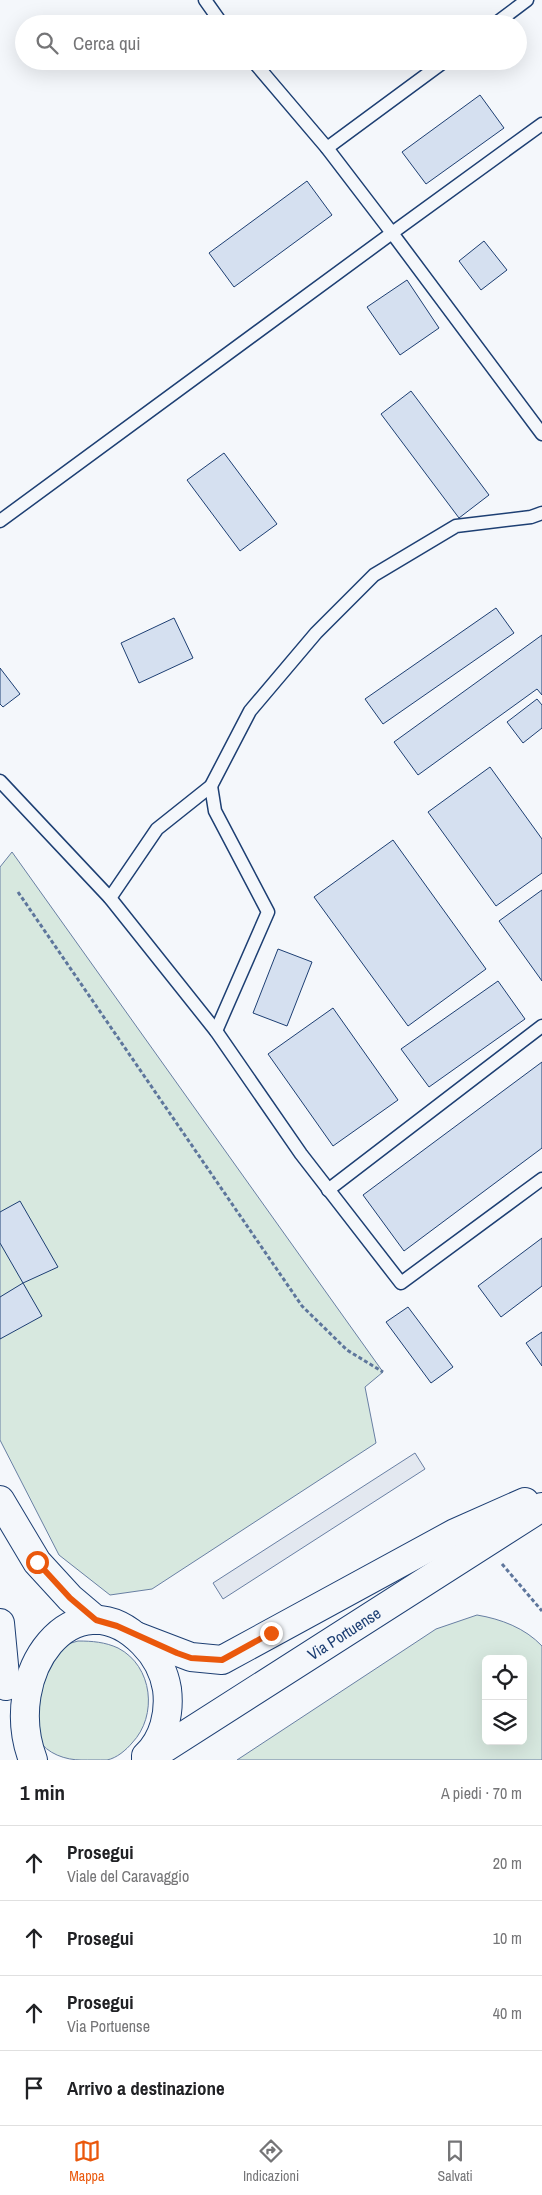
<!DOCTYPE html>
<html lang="it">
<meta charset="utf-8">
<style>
body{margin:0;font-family:"Archivo Narrow",sans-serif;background:#f2f2f2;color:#202124}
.controls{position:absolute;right:15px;bottom:15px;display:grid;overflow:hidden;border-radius:8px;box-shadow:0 5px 20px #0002}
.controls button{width:45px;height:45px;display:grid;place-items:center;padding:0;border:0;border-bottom:1px solid #e0e0e0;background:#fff;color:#202124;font:25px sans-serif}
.stop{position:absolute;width:15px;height:15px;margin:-11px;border:4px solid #ea580c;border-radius:50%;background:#fff}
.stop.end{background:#ea580c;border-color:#fff;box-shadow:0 1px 5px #0008}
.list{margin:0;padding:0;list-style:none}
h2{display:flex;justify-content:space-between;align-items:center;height:65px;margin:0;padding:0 20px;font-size:21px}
h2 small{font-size:16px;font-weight:400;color:#757577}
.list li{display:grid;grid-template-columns:32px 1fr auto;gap:15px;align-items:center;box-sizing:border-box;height:75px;padding:0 20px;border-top:1px solid #e0e0e0}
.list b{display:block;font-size:19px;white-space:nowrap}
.list p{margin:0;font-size:16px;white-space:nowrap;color:#757577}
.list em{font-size:16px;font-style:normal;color:#757577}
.icon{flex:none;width:28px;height:28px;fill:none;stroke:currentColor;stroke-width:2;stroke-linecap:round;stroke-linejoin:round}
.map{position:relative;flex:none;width:542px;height:1760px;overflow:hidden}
.search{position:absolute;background:#fff;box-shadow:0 5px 20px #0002;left:15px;right:15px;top:15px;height:55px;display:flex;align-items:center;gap:12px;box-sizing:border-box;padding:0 18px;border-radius:28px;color:#757577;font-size:19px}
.sheet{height:365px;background:#fff}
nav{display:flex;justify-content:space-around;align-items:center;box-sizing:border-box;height:70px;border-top:1px solid #e0e0e0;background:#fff;font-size:14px;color:#757577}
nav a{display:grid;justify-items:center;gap:2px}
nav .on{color:#ea580c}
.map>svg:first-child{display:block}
.green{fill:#d7e8df;stroke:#687fa3;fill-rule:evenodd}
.parking{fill:#e3e8f0;stroke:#687fa3}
.building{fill:#d5e0f0;stroke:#1d3f73}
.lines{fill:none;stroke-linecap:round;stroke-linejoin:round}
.service-casing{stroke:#1d3f73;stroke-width:15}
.tertiary-casing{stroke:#1d3f73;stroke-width:30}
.path{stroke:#5e769c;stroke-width:3;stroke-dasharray:4 2.5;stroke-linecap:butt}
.service{stroke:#f4f7fb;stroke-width:12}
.tertiary{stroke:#f4f7fb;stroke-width:28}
.route{stroke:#ea580c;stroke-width:6}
.labels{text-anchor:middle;stroke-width:4;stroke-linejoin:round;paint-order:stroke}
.street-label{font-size:16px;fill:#1d3f73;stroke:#f4f7fb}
</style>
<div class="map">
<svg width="542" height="1760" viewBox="0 0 542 1760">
<rect width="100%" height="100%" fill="#f4f7fb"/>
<!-- green -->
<g class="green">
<path d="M12,852L383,1372L365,1387L376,1443L152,1589L110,1595L59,1555L0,1440V867Z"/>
<path d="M477,1615C501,1619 525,1628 542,1646V1760H237L436,1629ZM486,1659H523V1741H486Z"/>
<path d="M78,1641C92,1641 105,1642 118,1648C153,1666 158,1716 132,1743C126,1750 117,1758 107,1760C99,1760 89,1760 81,1760C66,1760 47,1754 38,1739C33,1731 31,1691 29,1679L57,1647Z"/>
</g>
<!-- parking -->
<path class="parking" d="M415,1453L425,1469L223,1599L213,1583Z"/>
<!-- building -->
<g class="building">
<path d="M480,95L504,128L426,184L402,152Z"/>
<path d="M307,181L332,215L234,287L209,253Z"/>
<path d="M484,241L507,270L481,290L459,261Z"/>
<path d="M407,280L439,328L400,355L367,307Z"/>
<path d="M411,391L489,495L459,518L381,414Z"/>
<path d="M224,453L277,524L240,551L187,480Z"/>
<path d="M496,608L514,633L383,724L365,699Z"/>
<path d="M174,618L193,658L139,683L121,643Z"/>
<path d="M542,635V695L537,689L418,775L394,742Z"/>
<path d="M0,668L20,694L3,707L0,704Z"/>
<path d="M537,699L542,705V728L523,743L507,722Z"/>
<path d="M490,767L542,839V873L496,906L428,812Z"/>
<path d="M393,840L486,969L408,1026L314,897Z"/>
<path d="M542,890V981L499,921Z"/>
<path d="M278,949L312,962L287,1026L253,1013Z"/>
<path d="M498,981L525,1019L429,1087L401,1049Z"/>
<path d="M333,1008L398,1100L333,1146L268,1054Z"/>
<path d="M542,1062V1148L404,1251L363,1195Z"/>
<path d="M20,1201L58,1267L23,1283L0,1243V1212Z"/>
<path d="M542,1238V1286L501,1317L478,1286Z"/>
<path d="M23,1283L42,1316L0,1339V1297Z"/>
<path d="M408,1307L453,1367L431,1383L386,1322Z"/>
<path d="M542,1332V1366L526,1343Z"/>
</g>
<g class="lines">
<defs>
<g id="service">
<path d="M205,0L222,24"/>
<path d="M495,24L527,0"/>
<path d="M542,124L392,233L542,434"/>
<path d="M327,148L445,61"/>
<path d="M0,521L392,233L327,148L253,61"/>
<path d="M0,781L110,898L216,1031L301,1154L401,1283L542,1179"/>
<path d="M211,786L215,811L268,912L216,1031"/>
<path d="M110,898L157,829L211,786L250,711L316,633L374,575L456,526L531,517L542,513"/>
<path d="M328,1190L542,1026"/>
</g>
<g id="tertiary">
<path d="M0,1500L37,1562L70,1598L96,1620"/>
<path d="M0,1623L6,1686"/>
<path d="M136,1636L191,1657L222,1660L455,1533L525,1502"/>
<path d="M33,1760C0,1673 74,1574 143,1643C156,1656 164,1671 167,1689C170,1713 164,1739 146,1756"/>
<path id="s1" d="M146,1760L542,1507"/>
</g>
</defs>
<!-- service casing -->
<use href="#service" class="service-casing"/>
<!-- tertiary casing -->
<use href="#tertiary" class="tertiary-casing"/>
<!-- path -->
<g class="path">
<path d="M18,892L302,1306L347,1350L383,1372"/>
<path d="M502,1564L542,1611"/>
</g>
<!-- service -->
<use href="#service" class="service"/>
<!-- tertiary -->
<use href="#tertiary" class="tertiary"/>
</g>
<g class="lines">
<!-- route -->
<path class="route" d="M37,1562L70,1598L96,1620L117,1626L177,1653L191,1658L222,1660L271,1633"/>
</g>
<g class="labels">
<!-- street labels -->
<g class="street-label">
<text dy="6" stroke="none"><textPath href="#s1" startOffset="235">Via Portuense</textPath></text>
</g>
</g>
</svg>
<div class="controls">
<button><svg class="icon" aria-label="locate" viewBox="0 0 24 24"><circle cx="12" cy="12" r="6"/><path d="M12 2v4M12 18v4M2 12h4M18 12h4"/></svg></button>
<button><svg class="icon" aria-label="layers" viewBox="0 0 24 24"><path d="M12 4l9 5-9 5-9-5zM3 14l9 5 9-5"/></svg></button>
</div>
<div class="stop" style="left:37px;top:1562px"></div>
<div class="stop end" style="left:271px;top:1633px"></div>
<div class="search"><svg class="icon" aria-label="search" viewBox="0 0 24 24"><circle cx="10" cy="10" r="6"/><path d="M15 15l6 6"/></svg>Cerca qui</div>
</div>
<section class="sheet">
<h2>1 min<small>A piedi · 70 m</small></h2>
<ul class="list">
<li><svg class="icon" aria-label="ahead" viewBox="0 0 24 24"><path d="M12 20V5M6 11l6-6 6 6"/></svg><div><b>Prosegui</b><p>Viale del Caravaggio</p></div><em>20 m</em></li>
<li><svg class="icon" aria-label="ahead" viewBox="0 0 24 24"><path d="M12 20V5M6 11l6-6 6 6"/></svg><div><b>Prosegui</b></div><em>10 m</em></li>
<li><svg class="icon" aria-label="ahead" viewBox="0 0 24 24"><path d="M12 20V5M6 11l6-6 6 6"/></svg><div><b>Prosegui</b><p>Via Portuense</p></div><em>40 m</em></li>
<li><svg class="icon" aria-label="arrive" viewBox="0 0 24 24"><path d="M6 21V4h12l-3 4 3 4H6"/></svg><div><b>Arrivo a destinazione</b></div></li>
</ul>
</section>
<nav>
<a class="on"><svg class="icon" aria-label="map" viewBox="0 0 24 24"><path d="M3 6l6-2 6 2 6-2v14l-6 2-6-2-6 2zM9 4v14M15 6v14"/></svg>Mappa</a>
<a><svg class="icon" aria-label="directions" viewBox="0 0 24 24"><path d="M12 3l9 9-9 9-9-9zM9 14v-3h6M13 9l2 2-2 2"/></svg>Indicazioni</a>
<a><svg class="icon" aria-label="saved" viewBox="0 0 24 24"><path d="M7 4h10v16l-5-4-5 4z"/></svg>Salvati</a>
</nav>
